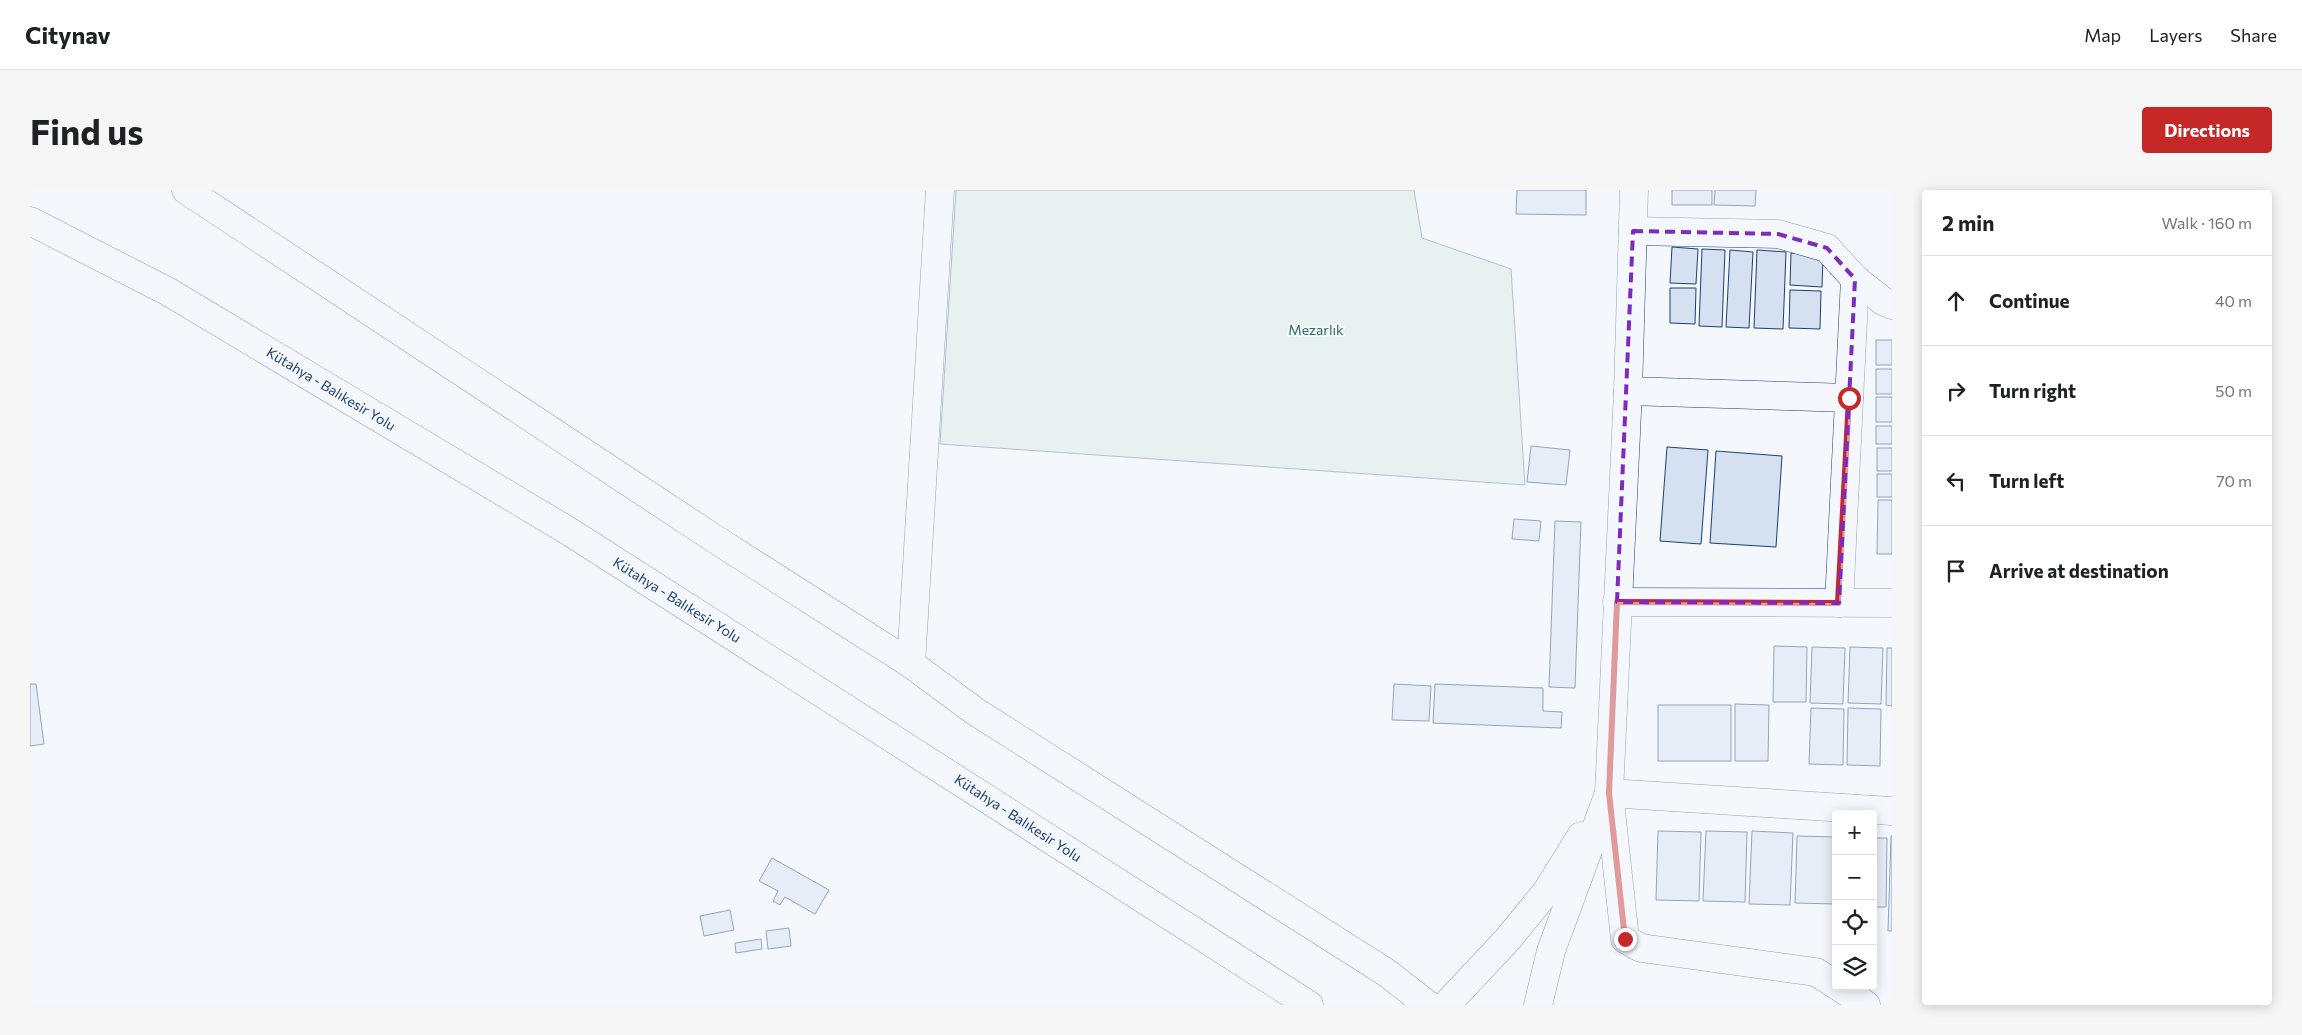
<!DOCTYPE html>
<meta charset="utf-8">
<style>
body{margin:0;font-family:Commissioner,sans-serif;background:#f6f6f6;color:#202124}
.controls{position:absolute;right:15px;bottom:15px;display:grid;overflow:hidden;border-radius:5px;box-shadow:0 2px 12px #0003}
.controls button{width:45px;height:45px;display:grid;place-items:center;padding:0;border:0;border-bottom:1px solid #e0e0e0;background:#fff;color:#202124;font:25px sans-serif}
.stop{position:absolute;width:15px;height:15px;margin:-11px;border:4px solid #c62828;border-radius:50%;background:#fff}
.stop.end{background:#c62828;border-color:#fff;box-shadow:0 1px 5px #0008}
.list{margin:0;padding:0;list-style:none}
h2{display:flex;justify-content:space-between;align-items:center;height:65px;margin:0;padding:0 20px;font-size:21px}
h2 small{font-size:16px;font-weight:400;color:#757577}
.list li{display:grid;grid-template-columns:32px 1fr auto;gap:15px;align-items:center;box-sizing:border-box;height:90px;padding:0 20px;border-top:1px solid #e0e0e0}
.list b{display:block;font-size:19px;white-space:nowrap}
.list em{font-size:16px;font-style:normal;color:#757577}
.icon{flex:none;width:28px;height:28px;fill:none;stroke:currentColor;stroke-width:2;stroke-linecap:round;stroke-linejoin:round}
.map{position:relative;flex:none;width:1862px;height:815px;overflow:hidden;border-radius:5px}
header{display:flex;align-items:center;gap:30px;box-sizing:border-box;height:70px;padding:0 25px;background:#fff;border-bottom:1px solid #e0e0e0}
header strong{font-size:24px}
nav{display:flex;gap:28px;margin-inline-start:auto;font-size:18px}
.intro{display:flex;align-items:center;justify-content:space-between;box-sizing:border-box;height:120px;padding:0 30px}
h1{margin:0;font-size:35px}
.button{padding:12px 22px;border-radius:5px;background:#c62828;color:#fff;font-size:18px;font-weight:700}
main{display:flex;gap:30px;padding:0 30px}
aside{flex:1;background:#fff;border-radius:5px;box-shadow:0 2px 12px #0003}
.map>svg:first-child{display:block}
.green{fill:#d7e8df;stroke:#687fa3}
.building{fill:#d5e0f0;stroke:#1d3f73}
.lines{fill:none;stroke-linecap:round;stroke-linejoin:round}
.minor-casing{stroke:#1d3f73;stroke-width:29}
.tertiary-casing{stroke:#1d3f73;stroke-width:29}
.trunk-casing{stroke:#1d3f73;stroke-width:29}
.minor{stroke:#f4f7fb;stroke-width:28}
.tertiary{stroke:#f4f7fb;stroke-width:28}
.trunk{stroke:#f4f7fb;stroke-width:28}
.route{stroke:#c62828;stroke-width:6}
.marked{fill:none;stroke:#7b2cbf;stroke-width:4;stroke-dasharray:10 6;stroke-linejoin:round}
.labels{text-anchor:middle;stroke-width:4;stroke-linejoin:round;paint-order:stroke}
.park-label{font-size:14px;fill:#2c6c60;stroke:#f4f7fb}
.street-label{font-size:14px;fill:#1d3f73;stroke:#f4f7fb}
</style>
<header>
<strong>Citynav</strong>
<nav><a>Map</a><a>Layers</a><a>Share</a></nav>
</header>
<div class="intro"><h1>Find us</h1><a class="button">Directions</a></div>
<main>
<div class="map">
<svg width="1862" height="815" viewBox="0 0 1862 815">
<rect width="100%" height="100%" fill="#f4f7fb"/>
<!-- green -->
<path class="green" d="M926,0H1384L1392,48L1481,79L1495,295L910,254Z"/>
<!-- building -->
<g class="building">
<path d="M1487,0H1556V25L1486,24Z"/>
<rect x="1642" y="0" width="40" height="15"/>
<path d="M1685,0H1726L1725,16L1684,15Z"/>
<path d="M1642,57L1668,59L1666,94L1640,93Z"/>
<path d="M1672,59L1695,60L1692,137L1669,136Z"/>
<path d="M1700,60L1723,62L1719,138L1696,137Z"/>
<path d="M1727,60L1756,62L1753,139L1724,138Z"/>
<path d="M1761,63L1793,65L1792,97L1760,95Z"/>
<path d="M1640,98H1666L1665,134L1640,133Z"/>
<path d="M1760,100L1791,101L1790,139L1759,138Z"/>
<rect x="1846" y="150" width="16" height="25"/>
<rect x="1846" y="179" width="16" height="25"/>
<rect x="1846" y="207" width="16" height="25"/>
<rect x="1846" y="236" width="16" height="18"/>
<path d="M1501,256L1540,260L1536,295L1497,292Z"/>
<path d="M1637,257L1678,260L1671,354L1630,351Z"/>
<rect x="1847" y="258" width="15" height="23"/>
<path d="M1686,261L1752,266L1746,357L1680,353Z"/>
<rect x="1847" y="284" width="15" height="23"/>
<path d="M1848,310H1862V364H1847Z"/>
<path d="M1484,329L1511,331L1509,351L1482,349Z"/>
<path d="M1525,331L1551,332L1545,498L1519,497Z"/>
<path d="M1744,456L1777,457L1776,512H1743Z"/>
<path d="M1782,457L1815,458L1813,514L1780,513Z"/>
<path d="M1820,457L1853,458L1851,514L1818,513Z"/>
<path d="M1857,458H1862V516L1856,515Z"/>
<path d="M0,494H6L14,554L0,556Z"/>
<path d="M1364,494L1401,496L1399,531L1362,530Z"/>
<path d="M1405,494L1513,498V521L1532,522L1531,538L1403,533Z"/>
<path d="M1705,514L1739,515L1738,571H1705Z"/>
<rect x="1628" y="515" width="73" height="56"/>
<path d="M1781,518L1814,519L1813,575L1779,574Z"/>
<path d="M1818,518L1851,519L1850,576L1817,575Z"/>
<path d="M1628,641L1671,642L1669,711L1626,710Z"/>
<path d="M1676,641L1717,642L1715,712L1673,711Z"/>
<path d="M1722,641L1763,643L1760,715L1719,714Z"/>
<path d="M1767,646L1806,647V714L1765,713Z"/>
<path d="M1861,646H1862V741H1858Z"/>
<path d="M1843,648H1857L1856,717H1843Z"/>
<path d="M742,668L799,700L785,724L755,707L750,715L743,711L748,701L729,691Z"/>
<path d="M700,720L704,740L674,746L670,726Z"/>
<path d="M759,738L761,756L738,759L736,741Z"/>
<path d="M731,749L732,759L706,763L705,753Z"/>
</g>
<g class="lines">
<defs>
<g id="minor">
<path d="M1603,41L1748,44L1797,58L1825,89L1853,111L1862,115"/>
<path d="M1598,201L1819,208"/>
<path d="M1587,412L1862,413"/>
<path d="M1809,413L1825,89"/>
<path d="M881,474L910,0"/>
<path d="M1806,795L1786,782L1611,758L1595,749L1579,603L1862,621"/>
<path d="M1808,796L1836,815"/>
</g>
<g id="tertiary">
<path d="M1416,815L1478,749L1517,701L1551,646"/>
<path d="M1508,815L1521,761L1579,603L1598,201L1604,0"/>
</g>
<g id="trunk">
<path d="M156,0L688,351L881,474L946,522L1357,783L1398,815"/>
<path d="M0,31L137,101L540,342L1279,815"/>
</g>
</defs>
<!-- minor casing -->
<use href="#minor" class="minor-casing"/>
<!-- tertiary casing -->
<use href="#tertiary" class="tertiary-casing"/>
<!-- trunk casing -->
<use href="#trunk" class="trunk-casing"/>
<!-- minor -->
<use href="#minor" class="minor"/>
<!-- tertiary -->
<use href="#tertiary" class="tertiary"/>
<!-- trunk -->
<use href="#trunk" class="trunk"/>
</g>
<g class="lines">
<!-- route -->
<path class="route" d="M1595,749L1579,603L1587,412L1808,413L1819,208"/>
</g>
<!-- marked area -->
<path d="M0 0H1862V815H0ZM1603,41L1748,44L1797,58L1825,89L1809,413L1587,412Z" fill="#f4f7fb" fill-opacity=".55" fill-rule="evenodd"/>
<path class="marked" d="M1603,41L1748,44L1797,58L1825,89L1809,413L1587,412Z"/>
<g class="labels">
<!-- park labels -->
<g class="park-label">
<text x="1286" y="145">Mezarlık</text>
</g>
<!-- street labels -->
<g class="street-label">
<text transform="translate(301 199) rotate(31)" y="5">Kütahya - Balıkesir Yolu</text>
<text transform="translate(647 410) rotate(32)" y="5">Kütahya - Balıkesir Yolu</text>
<text transform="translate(988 628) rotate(33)" y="5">Kütahya - Balıkesir Yolu</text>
</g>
</g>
</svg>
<div class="controls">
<button>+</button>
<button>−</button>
<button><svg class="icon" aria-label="locate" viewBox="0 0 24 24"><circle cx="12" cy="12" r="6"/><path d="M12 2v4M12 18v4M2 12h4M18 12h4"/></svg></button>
<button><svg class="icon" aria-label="layers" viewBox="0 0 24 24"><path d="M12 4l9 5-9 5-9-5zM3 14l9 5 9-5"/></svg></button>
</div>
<div class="stop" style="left:1819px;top:208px"></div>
<div class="stop end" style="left:1595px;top:749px"></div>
</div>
<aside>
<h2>2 min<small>Walk · 160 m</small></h2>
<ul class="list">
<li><svg class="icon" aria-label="ahead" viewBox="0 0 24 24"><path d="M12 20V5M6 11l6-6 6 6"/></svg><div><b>Continue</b></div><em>40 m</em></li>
<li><svg class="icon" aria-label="right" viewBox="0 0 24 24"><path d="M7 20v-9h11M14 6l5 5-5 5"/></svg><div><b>Turn right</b></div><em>50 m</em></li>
<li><svg class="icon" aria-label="left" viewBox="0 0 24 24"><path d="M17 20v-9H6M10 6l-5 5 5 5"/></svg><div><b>Turn left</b></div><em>70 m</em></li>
<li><svg class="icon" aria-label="arrive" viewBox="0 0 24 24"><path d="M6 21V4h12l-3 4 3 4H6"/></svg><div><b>Arrive at destination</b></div></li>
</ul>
</aside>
</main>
